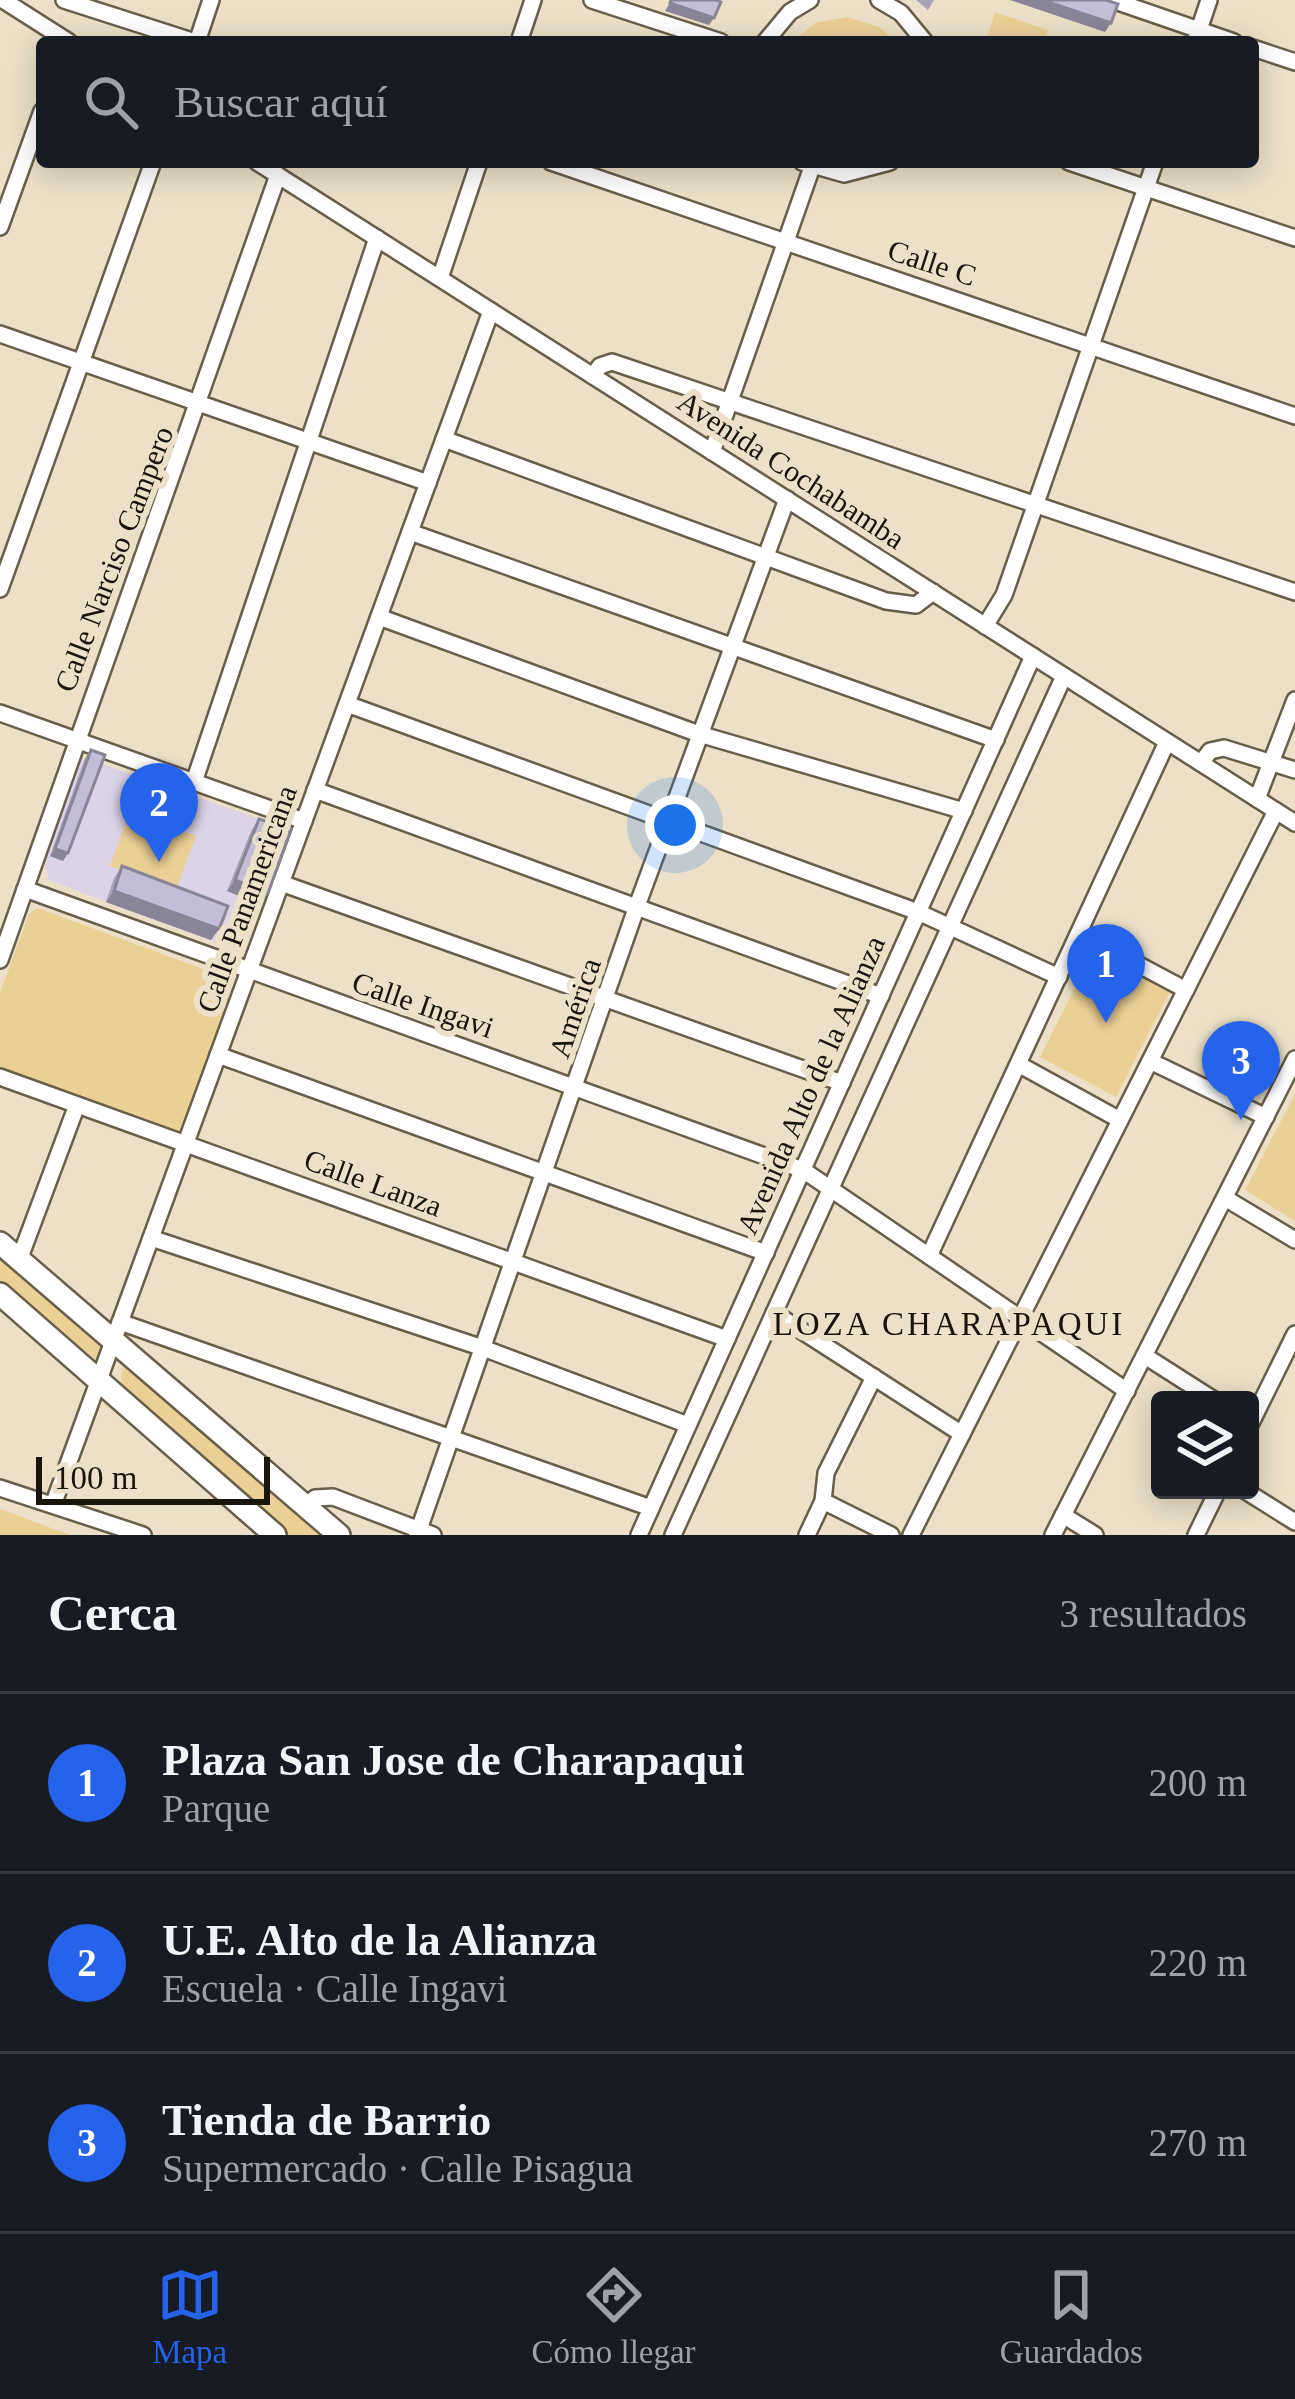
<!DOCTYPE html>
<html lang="es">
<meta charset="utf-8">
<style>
body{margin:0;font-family:"Times New Roman",serif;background:#242831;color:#f1f3f6}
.controls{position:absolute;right:36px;bottom:36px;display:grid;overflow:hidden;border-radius:12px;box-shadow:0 6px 30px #0003}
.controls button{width:108px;height:108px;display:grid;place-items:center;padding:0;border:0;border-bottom:3px solid #363941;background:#171b24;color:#f1f3f6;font:60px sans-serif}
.scale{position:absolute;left:36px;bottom:30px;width:234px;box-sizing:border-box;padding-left:12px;border:6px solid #19150d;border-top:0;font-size:33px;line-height:42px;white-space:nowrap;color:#19150d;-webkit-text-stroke:9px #ece0c8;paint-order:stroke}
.you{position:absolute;left:675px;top:825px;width:42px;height:42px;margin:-30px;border:9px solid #fff;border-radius:50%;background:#1a73e8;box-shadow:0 0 0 18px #1a73e833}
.badge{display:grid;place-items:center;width:78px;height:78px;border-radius:50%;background:#2563eb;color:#fff;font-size:39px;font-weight:700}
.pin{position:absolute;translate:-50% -99px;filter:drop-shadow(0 3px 6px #0008)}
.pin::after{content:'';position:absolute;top:63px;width:42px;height:36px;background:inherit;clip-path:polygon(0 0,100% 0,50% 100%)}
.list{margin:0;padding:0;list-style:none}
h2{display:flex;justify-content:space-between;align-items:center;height:156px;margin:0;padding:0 48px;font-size:51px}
h2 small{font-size:39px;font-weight:400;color:#9ea1a6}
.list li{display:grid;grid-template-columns:78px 1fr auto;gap:36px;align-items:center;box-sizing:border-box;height:180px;padding:0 48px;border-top:3px solid #363941}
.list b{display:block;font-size:45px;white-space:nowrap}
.list p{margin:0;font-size:39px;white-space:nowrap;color:#9ea1a6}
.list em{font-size:39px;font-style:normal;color:#9ea1a6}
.icon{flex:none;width:66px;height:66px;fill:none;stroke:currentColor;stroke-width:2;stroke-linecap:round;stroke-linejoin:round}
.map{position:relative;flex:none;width:1295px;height:1535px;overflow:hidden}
.search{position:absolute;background:#171b24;box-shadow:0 6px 30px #0003;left:36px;right:36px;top:36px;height:132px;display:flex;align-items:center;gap:30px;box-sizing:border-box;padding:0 42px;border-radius:12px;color:#9ea1a6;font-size:45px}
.sheet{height:696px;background:#171b24}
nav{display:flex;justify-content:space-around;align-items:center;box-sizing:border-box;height:168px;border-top:3px solid #363941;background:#171b24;font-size:33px;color:#9ea1a6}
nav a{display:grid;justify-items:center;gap:6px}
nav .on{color:#2563eb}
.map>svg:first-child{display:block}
.education{fill:#ddd3e7}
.green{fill:#ebd096}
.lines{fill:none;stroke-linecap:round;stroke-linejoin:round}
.minor-casing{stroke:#685e4a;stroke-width:20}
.major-casing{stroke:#685e4a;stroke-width:26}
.minor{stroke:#fff;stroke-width:15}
.major{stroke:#fff;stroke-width:21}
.wall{fill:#a8a3b8}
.shaded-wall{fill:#888596}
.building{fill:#c3bed6;stroke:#888596;stroke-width:3}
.labels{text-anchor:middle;stroke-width:12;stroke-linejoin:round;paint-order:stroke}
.street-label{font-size:30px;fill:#19150d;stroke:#ece0c8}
.neighbourhood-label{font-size:33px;letter-spacing:3px;fill:#19150d;stroke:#ece0c8}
</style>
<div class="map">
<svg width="1295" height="1535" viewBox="0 0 1295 1535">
<rect width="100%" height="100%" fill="#ece0c8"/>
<!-- education -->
<path class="education" d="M85,758L280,826L247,947L239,951L48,880L43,854L77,761Z"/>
<!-- green -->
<g class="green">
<path d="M995,12L1048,30L1044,42H986Z"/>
<path d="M847,17L879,27L896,42H792L815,23Z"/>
<path d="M130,812L196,836L176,890L110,866Z"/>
<path d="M38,908L241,983L185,1137L0,1069V993L29,914Z"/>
<path d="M1094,950L1171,990L1116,1097L1040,1057Z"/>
<path d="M1295,1094V1221L1245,1190Z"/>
<path d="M0,1254L101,1339L98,1361L0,1283Z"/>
<path d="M130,1367L323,1535H289L121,1389L122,1368Z"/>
<path d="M0,1509L70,1535H0Z"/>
</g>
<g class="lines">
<defs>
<g id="minor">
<path d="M3,0L69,42"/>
<path d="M64,0L195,42"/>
<path d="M592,0L721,42"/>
<path d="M879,0L901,13L925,42"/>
<path d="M1112,0L1234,42"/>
<path d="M197,42L211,0"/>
<path d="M519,42L533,0"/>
<path d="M765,42L790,12L810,0"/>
<path d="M1195,42L1209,0"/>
<path d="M1253,48L1295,62"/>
<path d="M257,162L1295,823"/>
<path d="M551,162L1295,416"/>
<path d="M802,162L844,174L890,162"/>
<path d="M1069,162L1295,238"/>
<path d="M0,227L42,111"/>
<path d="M440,278L479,162"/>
<path d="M0,334L428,483"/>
<path d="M593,376L600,366L612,362L1295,592"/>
<path d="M444,439L886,601L916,605L933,592"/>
<path d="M712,452L812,167"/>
<path d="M410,532L996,740"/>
<path d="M0,589L153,162"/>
<path d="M379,617L699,734L964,811"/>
<path d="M985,626L1004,595L1155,162"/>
<path d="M347,704L918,912L1059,977"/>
<path d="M0,713L304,821"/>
<path d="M1201,763L1210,751L1224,748L1295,770"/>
<path d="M194,782L377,238"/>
<path d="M315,790L881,996"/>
<path d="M1257,799L1295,700"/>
<path d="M281,883L842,1083"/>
<path d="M25,889L803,1170L1127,1391"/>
<path d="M1079,933L1186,990"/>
<path d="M0,960L278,175"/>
<path d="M218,1055L766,1253"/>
<path d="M1150,1061L1266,1117"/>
<path d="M1020,1065L1120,1120"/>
<path d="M0,1077L727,1339"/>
<path d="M1225,1198L1295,1240"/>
<path d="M151,1238L483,1348L688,1425"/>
<path d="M929,1256L1167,742"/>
<path d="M19,1260L77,1105"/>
<path d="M774,1313L962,1434"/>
<path d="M120,1322L651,1508"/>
<path d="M1145,1356L1214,1400"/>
<path d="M1250,1425L1295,1334"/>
<path d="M0,1488L143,1535"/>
<path d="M1244,1490L1295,1522"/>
<path d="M823,1501L891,1535"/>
<path d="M53,1505L491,311"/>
<path d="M306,1506L315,1498L333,1497L433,1535"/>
<path d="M1063,1515L1095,1535"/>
<path d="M417,1535L637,906L787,499"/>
<path d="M639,1535L1033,656"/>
<path d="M673,1535L1064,676"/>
<path d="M807,1535L823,1501L826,1473L874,1377"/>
<path d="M911,1535L1276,811"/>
<path d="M1053,1535L1295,1059"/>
<path d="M1196,1535L1218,1490"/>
</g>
<g id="major">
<path d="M0,1243L339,1535"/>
<path d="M0,1294L275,1535"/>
</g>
</defs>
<!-- minor casing -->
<use href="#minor" class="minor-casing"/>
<!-- major casing -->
<use href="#major" class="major-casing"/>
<!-- minor -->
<use href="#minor" class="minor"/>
<!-- major -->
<use href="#major" class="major"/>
</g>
<!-- wall -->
<g class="wall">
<path d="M916,0H934L928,10Z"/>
<path d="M91,750L68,853L63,861L50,856L85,758Z"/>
<path d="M259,819L268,893L260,904L227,891L251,831Z"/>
<path d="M122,866L219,929L211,940L106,902L114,878Z"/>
</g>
<!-- shaded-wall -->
<g class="shaded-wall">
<path d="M1010,0H1042L1111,23L1105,32Z"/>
<path d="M670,3L714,18L709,25L665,11Z"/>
<path d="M55,849L68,853L63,861L50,856Z"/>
<path d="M235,880L268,893L260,904L227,891Z"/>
<path d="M114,891L219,929L211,940L106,902Z"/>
</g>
<!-- building -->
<g class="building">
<path d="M671,0H716L721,2L714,18L670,3Z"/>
<path d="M1042,0H1106L1118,4L1111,23Z"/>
<path d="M91,750L105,755L68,853L55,849Z"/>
<path d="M259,819L291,829L268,893L235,880Z"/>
<path d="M122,866L228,906L219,929L114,891Z"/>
</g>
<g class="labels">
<!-- street labels -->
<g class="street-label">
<text transform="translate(932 263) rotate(18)" y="10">Calle C</text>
<text transform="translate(791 470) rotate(33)" y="10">Avenida Cochabamba</text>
<text transform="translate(114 559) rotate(-69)" y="10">Calle Narciso Campero</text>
<text transform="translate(247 899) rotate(-70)" y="10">Calle Panamericana</text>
<text transform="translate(423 1005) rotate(19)" y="10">Calle Ingavi</text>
<text transform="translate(575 1008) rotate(-71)" y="10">América</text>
<text transform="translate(811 1085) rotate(-66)" y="10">Avenida Alto de la Alianza</text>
<text transform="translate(373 1183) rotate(20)" y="10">Calle Lanza</text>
</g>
<!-- neighbourhood labels -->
<g class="neighbourhood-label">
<text x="949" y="1335">LOZA CHARAPAQUI</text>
</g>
</g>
</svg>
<div class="controls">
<button><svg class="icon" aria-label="layers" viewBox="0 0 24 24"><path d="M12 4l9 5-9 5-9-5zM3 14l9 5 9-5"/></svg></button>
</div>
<div class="scale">100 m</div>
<div class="you"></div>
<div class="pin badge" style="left:1106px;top:1023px">1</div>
<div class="pin badge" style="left:159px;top:862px">2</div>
<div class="pin badge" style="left:1241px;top:1120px">3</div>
<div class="search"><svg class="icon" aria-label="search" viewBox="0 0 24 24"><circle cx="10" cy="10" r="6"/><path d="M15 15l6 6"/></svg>Buscar aquí</div>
</div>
<section class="sheet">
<h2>Cerca<small>3 resultados</small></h2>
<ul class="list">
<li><span class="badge">1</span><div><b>Plaza San Jose de Charapaqui</b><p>Parque</p></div><em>200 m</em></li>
<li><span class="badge">2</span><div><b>U.E. Alto de la Alianza</b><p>Escuela · Calle Ingavi</p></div><em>220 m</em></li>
<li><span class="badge">3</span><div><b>Tienda de Barrio</b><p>Supermercado · Calle Pisagua</p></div><em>270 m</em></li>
</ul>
</section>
<nav>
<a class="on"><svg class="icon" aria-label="map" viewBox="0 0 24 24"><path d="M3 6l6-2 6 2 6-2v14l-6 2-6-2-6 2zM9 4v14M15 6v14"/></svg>Mapa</a>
<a><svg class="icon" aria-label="directions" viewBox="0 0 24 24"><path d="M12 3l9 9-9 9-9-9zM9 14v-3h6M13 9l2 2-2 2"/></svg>Cómo llegar</a>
<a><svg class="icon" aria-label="saved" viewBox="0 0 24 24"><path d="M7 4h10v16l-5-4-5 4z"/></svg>Guardados</a>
</nav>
